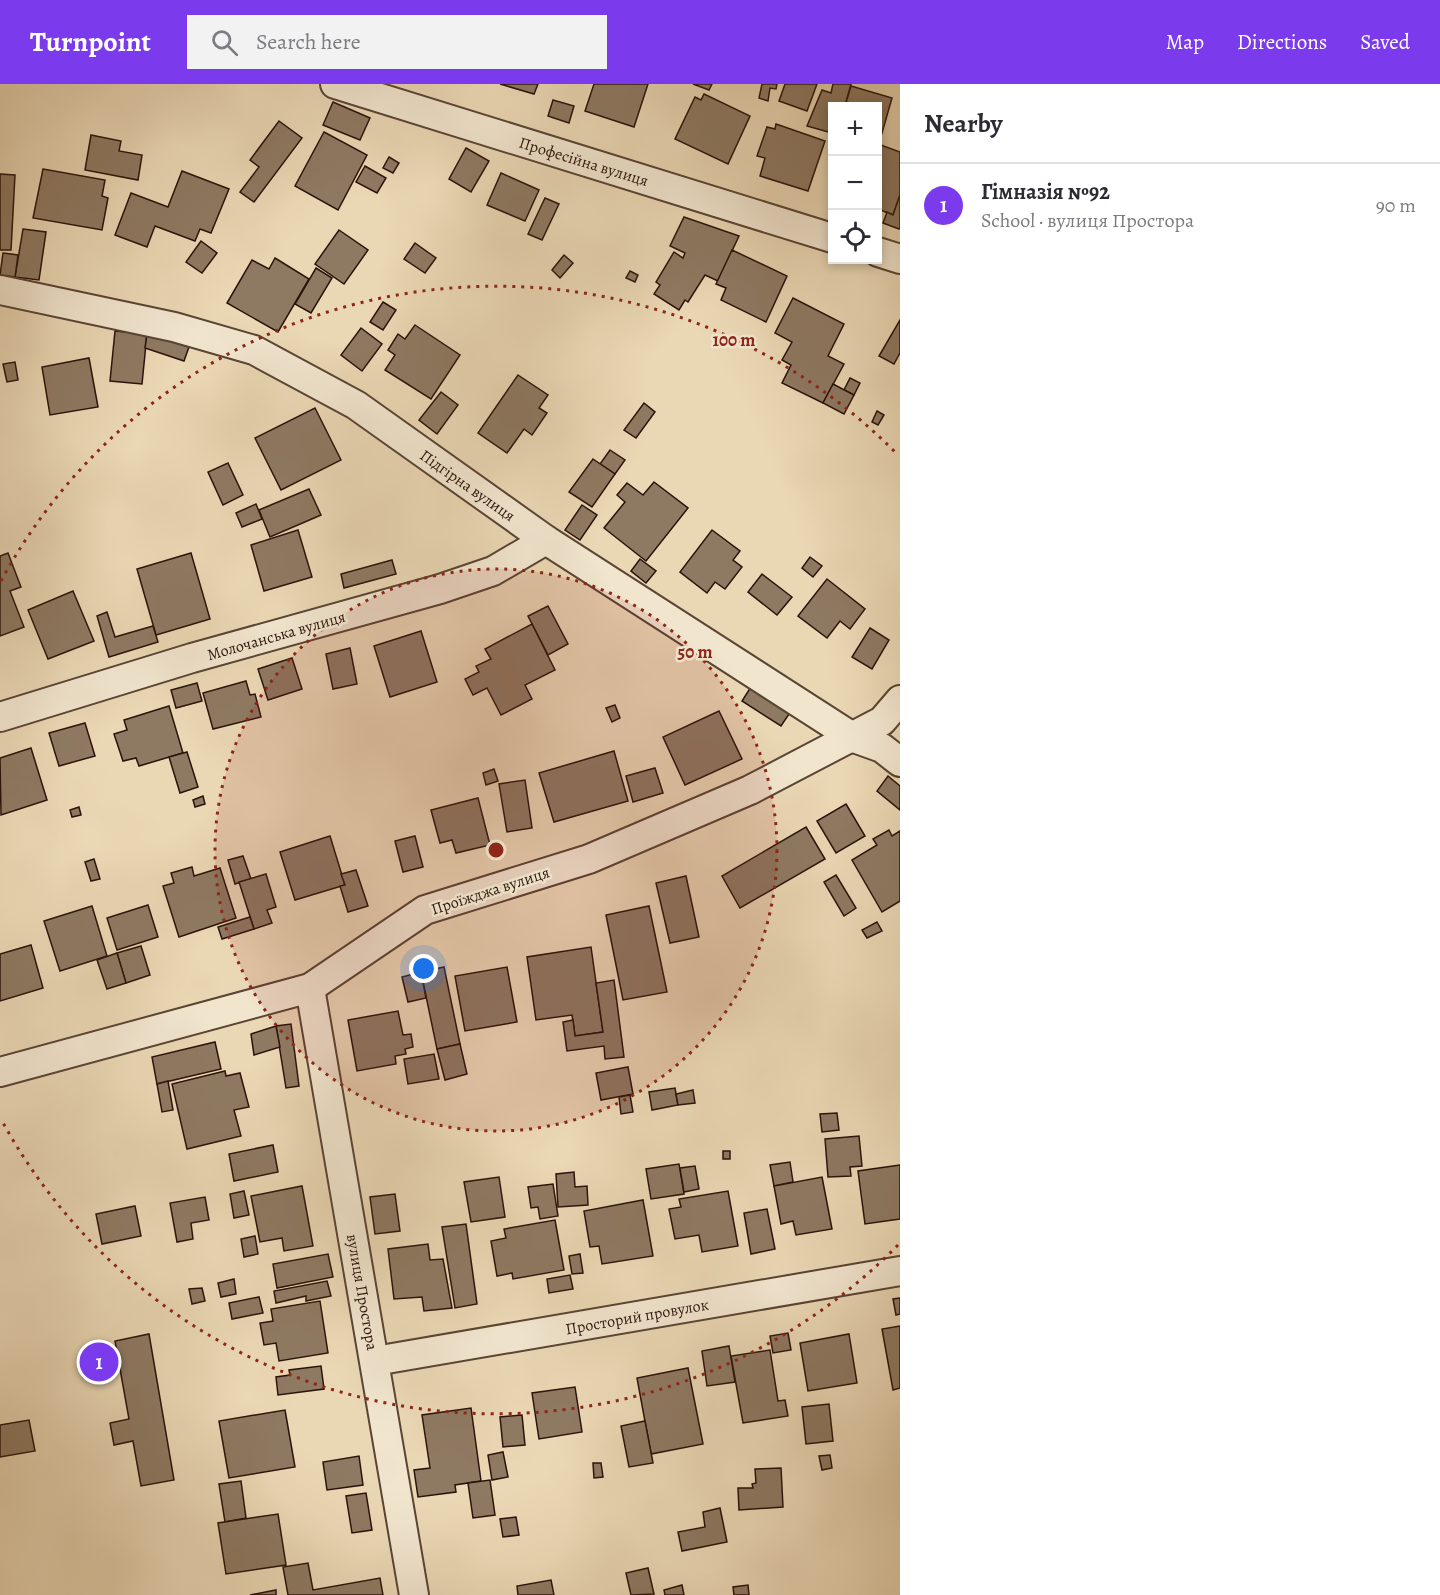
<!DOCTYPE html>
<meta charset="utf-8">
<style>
body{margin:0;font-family:Alegreya,serif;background:#f2f2f3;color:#2b2b33}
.controls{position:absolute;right:18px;top:18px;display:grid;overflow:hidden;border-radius:0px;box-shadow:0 3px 9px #0003}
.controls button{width:54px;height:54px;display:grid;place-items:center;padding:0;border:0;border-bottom:2px solid #e1e1e2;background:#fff;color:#2b2b33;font:30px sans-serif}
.you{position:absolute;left:424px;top:885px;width:21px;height:21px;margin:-15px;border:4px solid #fff;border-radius:50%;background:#1a73e8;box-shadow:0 0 0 9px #1a73e833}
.badge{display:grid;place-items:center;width:39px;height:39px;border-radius:50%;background:#7c3aed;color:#fff;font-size:20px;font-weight:700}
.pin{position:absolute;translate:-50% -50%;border:3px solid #fff;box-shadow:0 2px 6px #0006}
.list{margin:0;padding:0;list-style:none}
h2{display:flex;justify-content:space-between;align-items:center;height:78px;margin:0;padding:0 24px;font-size:26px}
h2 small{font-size:20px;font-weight:400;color:#7c7c81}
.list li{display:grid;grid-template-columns:39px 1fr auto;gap:18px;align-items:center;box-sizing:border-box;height:84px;padding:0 24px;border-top:2px solid #e1e1e2}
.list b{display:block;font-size:22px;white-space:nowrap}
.list p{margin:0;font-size:20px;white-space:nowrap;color:#7c7c81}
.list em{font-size:20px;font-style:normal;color:#7c7c81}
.icon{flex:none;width:33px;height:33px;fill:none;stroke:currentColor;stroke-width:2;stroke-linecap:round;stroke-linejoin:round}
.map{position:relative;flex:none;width:900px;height:1511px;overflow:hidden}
header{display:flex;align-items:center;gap:36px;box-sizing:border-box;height:84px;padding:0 30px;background:#7c3aed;color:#fff}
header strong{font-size:28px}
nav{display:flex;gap:33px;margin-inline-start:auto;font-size:21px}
.search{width:420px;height:54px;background:#f2f2f3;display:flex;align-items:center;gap:15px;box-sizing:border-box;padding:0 21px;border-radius:0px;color:#7c7c81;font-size:22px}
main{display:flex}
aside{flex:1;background:#fff}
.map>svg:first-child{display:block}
.building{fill:#8e7962;stroke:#2a130a;stroke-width:1.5}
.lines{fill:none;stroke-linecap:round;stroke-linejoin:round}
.street-casing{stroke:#5a4434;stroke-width:32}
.street{stroke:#f1e5ce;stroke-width:28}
.ring{fill:none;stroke:#8f2418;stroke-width:3;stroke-dasharray:3 6}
.labels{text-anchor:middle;stroke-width:5;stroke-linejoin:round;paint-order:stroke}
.street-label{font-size:16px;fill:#2a130a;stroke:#f1e5ce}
.centre{fill:#8f2418;stroke:#f1e5ce;stroke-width:3}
.ring-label{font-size:18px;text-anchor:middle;font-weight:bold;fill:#8f2418;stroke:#f1e5ce;stroke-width:5;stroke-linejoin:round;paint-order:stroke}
</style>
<header>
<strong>Turnpoint</strong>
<div class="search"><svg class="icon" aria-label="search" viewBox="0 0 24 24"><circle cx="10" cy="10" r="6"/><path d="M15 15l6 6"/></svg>Search here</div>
<nav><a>Map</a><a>Directions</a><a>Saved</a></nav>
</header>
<main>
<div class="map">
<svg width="900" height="1511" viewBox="0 0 900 1511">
<rect width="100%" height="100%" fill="#ead7b4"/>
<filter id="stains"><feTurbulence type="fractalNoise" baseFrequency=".00333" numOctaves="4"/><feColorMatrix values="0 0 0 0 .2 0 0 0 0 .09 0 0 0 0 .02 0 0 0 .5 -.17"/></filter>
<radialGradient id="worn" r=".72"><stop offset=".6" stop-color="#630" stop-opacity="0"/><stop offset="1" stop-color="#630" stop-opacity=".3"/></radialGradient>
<!-- building -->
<g class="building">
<path d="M500,0H538L534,10Z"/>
<path d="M594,0H648L634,43L585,27Z"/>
<path d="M693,0H712L709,6Z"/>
<path d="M762,0H777L776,5L770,4L768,17L759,14Z"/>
<path d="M785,0H817L807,27L779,17Z"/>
<path d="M833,0H851L845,22H832V49L807,42L822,6L831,9Z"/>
<path d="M851,2L892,14L880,56L878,55V22H845Z"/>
<path d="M704,10L750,32L728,80L675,55L695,13L701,16Z"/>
<path d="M553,16L574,22L569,39L548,32Z"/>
<path d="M333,18L370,34L360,56L323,41Z"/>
<path d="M279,37L302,54L254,118L240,108L259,83L250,76Z"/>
<path d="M776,40L825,57L808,107L760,92L765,74L757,72L767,43L775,45Z"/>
<path d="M324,48L367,71L338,126L295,102Z"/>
<path d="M91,51L121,57L119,67L142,71L138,96L85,86Z"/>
<path d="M878,60L900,68V111L893,131L878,125Z"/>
<path d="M466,64L489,77L471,108L449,95Z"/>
<path d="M389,73L399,79L393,89L383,84Z"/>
<path d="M365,82L386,94L377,109L356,98Z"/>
<path d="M43,85L105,96L102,112L108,114L102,146L33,134Z"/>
<path d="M182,87L229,105L211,149L200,145L195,157L155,142L147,163L115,151L131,109L168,123Z"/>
<path d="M501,89L539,106L525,137L487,121Z"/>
<path d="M0,90L15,91L11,166H0Z"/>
<path d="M900,111V143L899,145L883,139L887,128L893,131Z"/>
<path d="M545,114L559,120L542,156L528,150Z"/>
<path d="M684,133L739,152L718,197L705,191L688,218L685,216L679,226L654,210L660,201L656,198L674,168L683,174L685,169L670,162Z"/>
<path d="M23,145L46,148L39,196L15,193Z"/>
<path d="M339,146L368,166L344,200L315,180Z"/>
<path d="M201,157L217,169L202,189L186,178Z"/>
<path d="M415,159L436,174L425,189L404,175Z"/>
<path d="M732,166L787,192L766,238L721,216L726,204L716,200Z"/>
<path d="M3,169L18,171L15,193L0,191Z"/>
<path d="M564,171L573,179L560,194L552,186Z"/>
<path d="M275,174L309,195L278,248L227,219L252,176L269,185Z"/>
<path d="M316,184L332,194L311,229L295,220Z"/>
<path d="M630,187L638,191L635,198L626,194Z"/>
<path d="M793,214L844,240L828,272L844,280L823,319L782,299L791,281L782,276L792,258L775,249Z"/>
<path d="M383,218L396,226L383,246L370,238Z"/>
<path d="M900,236V269L894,280L879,272Z"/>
<path d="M415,241L460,271L431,315L385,286L395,271L388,266L398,250L405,255Z"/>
<path d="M361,244L382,260L362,287L341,271Z"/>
<path d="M115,247L147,250L142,300L110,297Z"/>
<path d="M147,250L189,263L184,277L145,264Z"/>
<path d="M89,274L98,323L50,331L42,283Z"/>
<path d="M15,278L18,296L7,298L3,280Z"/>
<path d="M518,291L548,311L539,324L547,329L532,351L524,345L507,369L478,349Z"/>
<path d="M850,294L860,299L854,311L844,306Z"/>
<path d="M833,300L854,311L844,330L823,319Z"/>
<path d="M441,308L458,321L437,350L419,336Z"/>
<path d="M644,319L655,328L636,354L624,346Z"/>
<path d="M315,324L341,376L281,406L255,354Z"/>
<path d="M877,327L884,331L878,341L872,338Z"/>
<path d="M610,366L625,376L615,390L600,380Z"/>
<path d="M593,375L615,390L592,423L569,408Z"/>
<path d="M228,379L243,411L223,421L208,388Z"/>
<path d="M654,398L688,424L646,477L604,444L625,418L617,411L627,399L643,411Z"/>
<path d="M309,405L321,431L270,453L259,426Z"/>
<path d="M256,420L262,435L242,443L236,429Z"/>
<path d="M582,421L597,431L580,456L565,446Z"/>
<path d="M298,446L312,493L264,507L251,461Z"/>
<path d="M712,446L740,467L733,476L742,483L725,505L715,498L707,509L680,488Z"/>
<path d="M8,469L21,503L10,507L24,543L0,552V472Z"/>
<path d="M191,469L210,535L156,551L137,485Z"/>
<path d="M810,473L822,482L813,493L802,484Z"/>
<path d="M640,475L656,487L646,499L631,487Z"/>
<path d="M392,476L396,490L344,504L341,490Z"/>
<path d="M762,490L792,513L777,531L748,508Z"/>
<path d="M827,495L865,525L850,545L840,537L827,554L798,532Z"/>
<path d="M73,507L94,557L48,575L28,526Z"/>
<path d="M548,522L568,560L548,571L528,532Z"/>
<path d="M107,528L115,553L153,542L158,558L109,573L97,532Z"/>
<path d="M532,540L555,586L525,601L532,615L501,631L487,604L473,611L465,595L479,588L476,582L491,575L485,565Z"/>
<path d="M870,544L889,556L872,585L852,573Z"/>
<path d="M421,547L437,598L390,613L374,562Z"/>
<path d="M350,564L357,600L333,605L326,570Z"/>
<path d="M292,574L302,605L268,616L258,585Z"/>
<path d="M246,597L250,611L255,610L261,633L213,645L203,609Z"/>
<path d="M754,598L793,624L781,642L742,617Z"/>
<path d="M197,599L202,617L176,624L171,606Z"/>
<path d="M615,621L620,634L612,638L606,624Z"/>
<path d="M169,622L183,669L139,682L136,674L123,677L114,650L127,646L124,636Z"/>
<path d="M719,627L742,675L685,701L663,653Z"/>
<path d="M85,639L95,672L59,682L49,649Z"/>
<path d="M31,664L47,716L1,731L0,674Z"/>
<path d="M614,667L628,717L554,738L539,689Z"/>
<path d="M187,668L198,703L180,709L169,673Z"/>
<path d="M655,684L663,709L633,718L626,692Z"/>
<path d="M494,685L498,697L486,701L483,689Z"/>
<path d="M888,692L900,702V726L877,707Z"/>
<path d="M525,696L532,744L507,748L499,700Z"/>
<path d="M203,712L205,720L195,723L193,716Z"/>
<path d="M478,714L490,761L456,769L452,756L440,759L431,726Z"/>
<path d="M846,720L865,752L836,769L817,737Z"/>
<path d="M79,723L81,731L72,733L70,726Z"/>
<path d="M806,743L825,775L740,824L722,792Z"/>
<path d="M889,746L892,752L900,747V817L882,828L852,776L877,761L873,755Z"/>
<path d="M330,752L345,801L295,816L280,768Z"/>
<path d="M415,752L423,783L403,788L395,757Z"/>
<path d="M243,772L251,795L235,800L228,776Z"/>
<path d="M94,775L100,795L91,797L85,778Z"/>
<path d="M192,783L194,792L220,784L236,834L179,853L163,802L174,799L171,789Z"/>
<path d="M356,786L368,822L348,828L340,802L345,801L341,790Z"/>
<path d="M266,790L276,823L267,826L272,839L254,845L239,798Z"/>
<path d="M836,791L856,824L844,832L824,798Z"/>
<path d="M686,792L699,853L670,859L656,799Z"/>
<path d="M148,821L158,853L117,866L107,834Z"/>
<path d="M92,822L107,872L60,887L44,837Z"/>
<path d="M649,822L667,908L623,916L606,831Z"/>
<path d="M250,833L254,845L222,855L218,843Z"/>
<path d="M877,838L882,847L867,854L862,846Z"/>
<path d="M31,861L43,904L0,917V870Z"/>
<path d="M141,862L150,891L126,899L117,869Z"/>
<path d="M591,863L603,948L575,952L572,931L536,936L527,873Z"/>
<path d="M117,869L126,899L107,905L97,876Z"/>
<path d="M444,883L460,960L437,965L421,888Z"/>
<path d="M507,883L517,938L465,947L455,892Z"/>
<path d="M421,888L426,914L408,918L402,893Z"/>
<path d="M614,896L624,973L605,975L604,962L567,967L563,938L573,936L575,952L603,948L596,899Z"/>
<path d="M398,927L403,951L411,950L413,963L405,965L406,970L395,972L396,980L357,987L348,936Z"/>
<path d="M291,940L299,1002L286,1004L276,942Z"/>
<path d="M276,942L280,963L254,971L251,950Z"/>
<path d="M215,958L221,985L157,1000L152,973Z"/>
<path d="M460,960L467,990L445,996L437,965Z"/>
<path d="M434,970L439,995L408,1000L404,975Z"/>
<path d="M628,983L633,1010L601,1016L596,989Z"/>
<path d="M225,987L226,992L240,989L249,1023L234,1026L241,1052L187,1065L172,1000Z"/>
<path d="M168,997L173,1026L162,1028L157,1000Z"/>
<path d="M675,1004L678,1021L652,1026L649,1008Z"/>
<path d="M693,1006L695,1019L678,1021L676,1010Z"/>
<path d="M630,1011L633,1028L621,1030L619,1013Z"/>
<path d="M837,1029L839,1046L822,1048L820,1030Z"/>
<path d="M859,1052L862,1082L850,1083L851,1092L828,1093L825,1055Z"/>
<path d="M273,1061L278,1088L234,1097L229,1070Z"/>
<rect x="723" y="1067" width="7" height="8"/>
<path d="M790,1078L793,1098L774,1102L770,1081Z"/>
<path d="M679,1080L684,1110L651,1115L646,1085Z"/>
<path d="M900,1081V1135L865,1140L858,1087Z"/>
<path d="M695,1082L699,1105L684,1108L680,1084Z"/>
<path d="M574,1088L575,1103L587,1102L588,1121L558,1123L556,1090Z"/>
<path d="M499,1093L505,1133L471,1138L464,1098Z"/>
<path d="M822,1093L832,1145L796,1151L793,1137L781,1140L774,1102Z"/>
<path d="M553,1100L558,1132L540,1135L538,1123L531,1124L528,1103Z"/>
<path d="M302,1102L313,1162L284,1167L282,1154L260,1158L251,1112Z"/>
<path d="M244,1107L249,1131L234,1134L230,1110Z"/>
<path d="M728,1107L738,1162L702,1168L699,1151L675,1155L669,1125L681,1123L679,1115Z"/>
<path d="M395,1110L400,1147L375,1150L370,1113Z"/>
<path d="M205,1113L209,1136L191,1139L193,1155L177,1158L170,1119Z"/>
<path d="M643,1116L653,1172L602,1180L599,1162L590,1163L584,1127Z"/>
<path d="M135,1122L141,1152L102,1160L96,1130Z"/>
<path d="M767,1125L775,1165L751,1170L744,1129Z"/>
<path d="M555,1136L564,1186L513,1195L512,1189L497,1192L491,1157L506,1154L504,1145Z"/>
<path d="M466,1140L477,1220L455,1224L442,1143Z"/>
<path d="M255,1152L258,1170L244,1173L241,1155Z"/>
<path d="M428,1160L430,1176L443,1175L452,1224L424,1227L422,1213L394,1215L388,1165Z"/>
<path d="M328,1170L333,1193L277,1204L273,1180Z"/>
<path d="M580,1170L583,1189L572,1190L569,1172Z"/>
<path d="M570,1191L573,1205L549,1209L547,1195Z"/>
<path d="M234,1195L236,1210L221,1213L218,1199Z"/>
<path d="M327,1197L331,1212L306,1217V1212L276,1219L274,1207Z"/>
<path d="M202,1204L205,1217L192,1220L189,1205Z"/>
<path d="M259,1213L263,1229L232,1235L229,1219Z"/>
<path d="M900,1214V1230L896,1231L893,1215Z"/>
<path d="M320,1217L328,1269L279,1277L276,1259L264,1261L260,1239L273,1237L271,1225Z"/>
<path d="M900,1242V1304L893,1306L882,1245Z"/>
<path d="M788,1249L791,1266L773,1269L770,1252Z"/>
<path d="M149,1250L174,1396L141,1402L133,1357L114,1361L110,1339L129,1335L115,1257Z"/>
<path d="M849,1250L857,1299L808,1307L800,1259Z"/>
<path d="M729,1262L735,1298L707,1302L702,1267Z"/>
<path d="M770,1266L778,1317L785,1316L788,1332L743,1339L731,1272Z"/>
<path d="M321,1282L324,1305L278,1311L276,1293L290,1291L289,1286Z"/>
<path d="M688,1284L703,1360L651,1370L637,1294Z"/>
<path d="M575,1303L582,1348L539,1355L532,1309Z"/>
<path d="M829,1320L833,1357L806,1360L802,1323Z"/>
<path d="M471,1324L481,1397L455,1401L456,1408L418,1413L414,1386L430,1384L422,1331Z"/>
<path d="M285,1326L295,1383L229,1394L219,1337Z"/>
<path d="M522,1331L525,1361L503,1363L500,1333Z"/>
<path d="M29,1336L35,1367L0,1373V1341Z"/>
<path d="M645,1337L653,1379L629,1383L621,1342Z"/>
<path d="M503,1368L508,1393L492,1396L488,1371Z"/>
<path d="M830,1371L832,1384L822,1386L819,1372Z"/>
<path d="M359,1372L363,1401L327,1406L323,1378Z"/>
<path d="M593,1379H601L603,1393L594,1394Z"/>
<path d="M781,1384L783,1423L739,1426L738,1404H753L752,1400L756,1399L755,1385Z"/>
<path d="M490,1396L495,1431L473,1434L468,1399Z"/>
<path d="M241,1397L246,1434L225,1438L219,1400Z"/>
<path d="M366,1409L372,1446L352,1449L346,1412Z"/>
<path d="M720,1424L727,1458L682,1467L678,1448L705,1443L703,1428Z"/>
<path d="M278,1430L286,1481L226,1490L218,1439Z"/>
<path d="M516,1433L519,1451L503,1453L500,1435Z"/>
<path d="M308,1479L313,1506L380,1494L383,1511H288L283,1483Z"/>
<path d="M648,1484L654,1510L631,1511L626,1489Z"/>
<path d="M551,1496L554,1511H518L517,1502Z"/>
<path d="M682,1501L684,1511H665L664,1506Z"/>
<path d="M748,1501L749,1511H734L733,1503Z"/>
<path d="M276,1506V1511H250Z"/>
</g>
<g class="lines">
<defs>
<g id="street">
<path d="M335,0L832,154"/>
<path d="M878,168L900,175"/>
<path d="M0,206L174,243L254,266L356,321L546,456L854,654L882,664L900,678"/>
<path d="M0,633L192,574L440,505L493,487L546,456"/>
<path d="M310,904L414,1511"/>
<path d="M0,988L310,904L425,826L589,775L750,706L882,637L900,616"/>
<path d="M375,1277L900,1187"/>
</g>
</defs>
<!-- street casing -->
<use href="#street" class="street-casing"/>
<!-- street -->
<use href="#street" class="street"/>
</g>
<!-- distance rings -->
<circle cx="496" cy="766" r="281" fill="#8f2418" fill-opacity=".12"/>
<g class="ring">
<circle cx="496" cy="766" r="281"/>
<path d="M898 1161A563 563 0 0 1 1 1035M1 497A563 563 0 0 1 898 371"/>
</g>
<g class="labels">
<!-- street labels -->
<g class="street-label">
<text transform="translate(584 77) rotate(17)" y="6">Професійна вулиця</text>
<text transform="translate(468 401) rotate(35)" y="6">Підгірна вулиця</text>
<text transform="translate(276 551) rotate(-16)" y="6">Молочанська вулиця</text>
<text transform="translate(490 806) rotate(-18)" y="6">Проїжджа вулиця</text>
<text transform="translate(363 1208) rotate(80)" y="6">вулиця Простора</text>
<text transform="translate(637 1232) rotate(-10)" y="6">Просторий провулок</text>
</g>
</g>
<circle cx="496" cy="766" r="9" class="centre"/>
<g class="ring-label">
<text x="734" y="262">100 m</text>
<text x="695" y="574">50 m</text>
</g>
<rect width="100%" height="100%" filter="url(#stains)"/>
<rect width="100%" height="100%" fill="url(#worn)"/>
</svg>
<div class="controls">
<button>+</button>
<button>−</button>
<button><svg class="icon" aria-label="locate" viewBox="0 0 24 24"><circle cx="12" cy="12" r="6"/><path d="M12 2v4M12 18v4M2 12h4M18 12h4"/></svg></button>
</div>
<div class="you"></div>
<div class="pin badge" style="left:99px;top:1278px">1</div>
</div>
<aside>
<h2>Nearby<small></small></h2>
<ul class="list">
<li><span class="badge">1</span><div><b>Гімназія №92</b><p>School · вулиця Простора</p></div><em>90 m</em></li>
</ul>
</aside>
</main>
